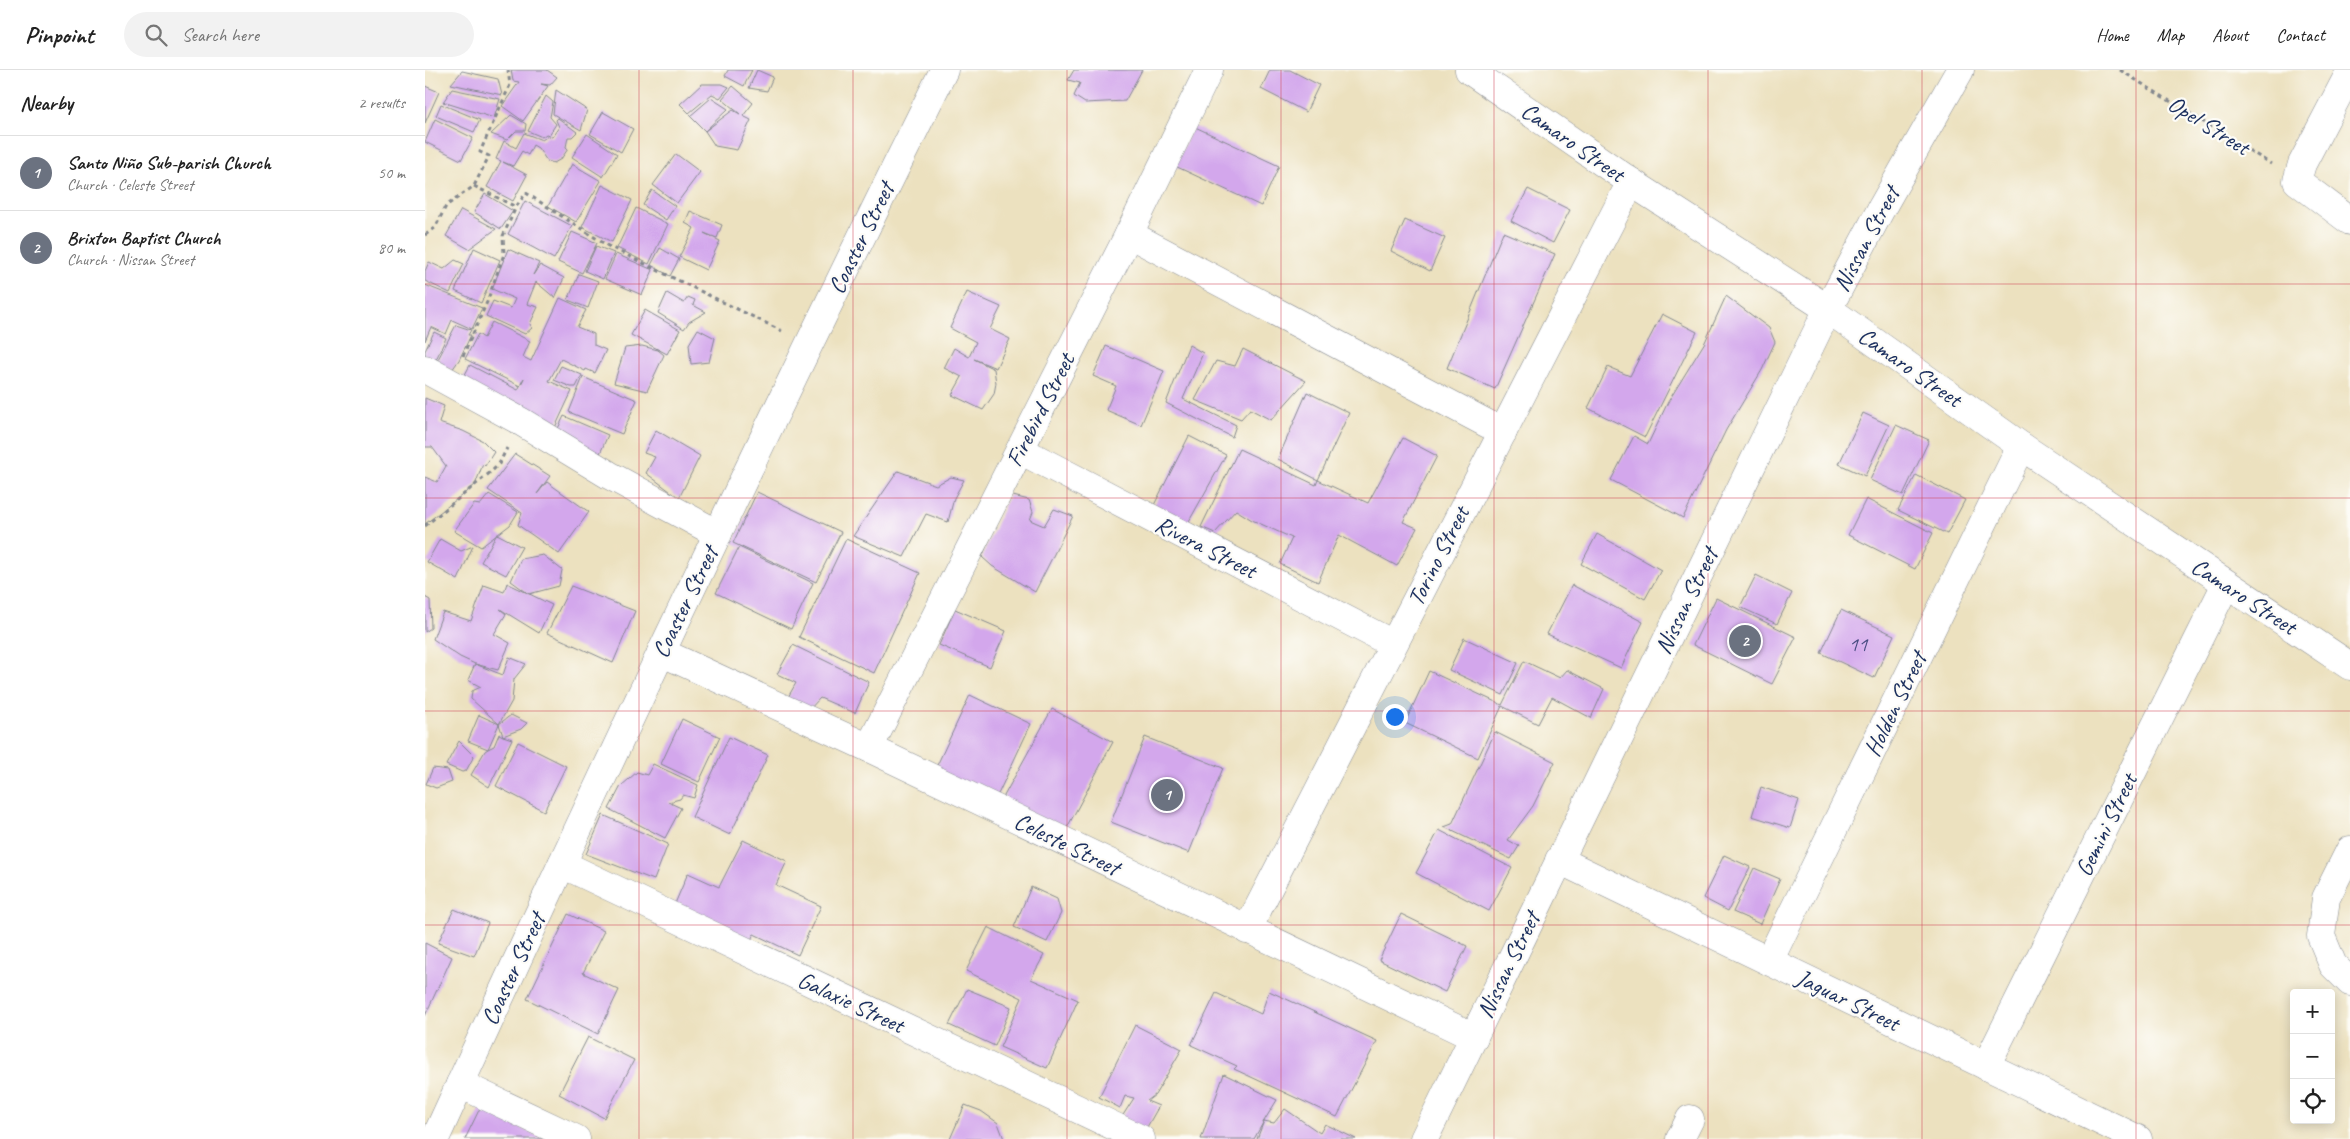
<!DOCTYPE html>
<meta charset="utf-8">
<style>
body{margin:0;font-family:Caveat,sans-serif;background:#f2f2f2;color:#222}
.controls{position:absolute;right:15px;bottom:15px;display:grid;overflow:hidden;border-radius:5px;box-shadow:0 2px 12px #0003}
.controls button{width:45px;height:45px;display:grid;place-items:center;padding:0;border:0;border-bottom:1px solid #e0e0e0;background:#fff;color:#222;font:25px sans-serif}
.you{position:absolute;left:969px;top:646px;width:18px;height:18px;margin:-12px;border:4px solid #fff;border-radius:50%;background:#1a73e8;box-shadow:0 0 0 8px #1a73e833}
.badge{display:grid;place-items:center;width:32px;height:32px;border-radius:50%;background:#1a73e8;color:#fff;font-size:16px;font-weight:700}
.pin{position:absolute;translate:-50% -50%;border:2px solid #fff;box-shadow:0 1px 5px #0006}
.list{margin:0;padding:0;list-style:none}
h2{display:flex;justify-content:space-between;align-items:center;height:65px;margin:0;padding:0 20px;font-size:21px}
h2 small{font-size:16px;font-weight:400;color:#767676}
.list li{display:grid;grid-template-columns:32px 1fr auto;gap:15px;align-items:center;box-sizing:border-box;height:75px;padding:0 20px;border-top:1px solid #e0e0e0}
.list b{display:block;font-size:19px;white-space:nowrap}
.list p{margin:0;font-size:16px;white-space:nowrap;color:#767676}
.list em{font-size:16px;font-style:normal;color:#767676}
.icon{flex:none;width:28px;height:28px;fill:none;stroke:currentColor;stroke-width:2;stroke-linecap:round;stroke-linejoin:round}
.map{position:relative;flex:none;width:1925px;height:1069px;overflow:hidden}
header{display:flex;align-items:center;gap:30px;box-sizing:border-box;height:70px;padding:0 25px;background:#fff;border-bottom:1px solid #e0e0e0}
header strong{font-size:24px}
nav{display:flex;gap:28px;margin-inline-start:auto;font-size:18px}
.search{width:350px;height:45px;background:#f2f2f2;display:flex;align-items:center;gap:12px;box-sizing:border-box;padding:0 18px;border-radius:28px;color:#767676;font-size:19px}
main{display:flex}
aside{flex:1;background:#fff}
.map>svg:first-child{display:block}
.building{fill:#d3a7ec}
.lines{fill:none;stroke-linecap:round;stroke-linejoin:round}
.minor-casing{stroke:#84888e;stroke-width:29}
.path{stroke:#84888e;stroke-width:3;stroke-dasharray:4 4;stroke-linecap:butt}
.minor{stroke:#fff;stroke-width:28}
.grid{fill:none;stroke:#d1495b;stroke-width:1;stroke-opacity:0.55}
.labels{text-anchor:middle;stroke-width:4.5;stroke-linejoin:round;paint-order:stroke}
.number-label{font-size:21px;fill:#494d82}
.street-label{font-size:24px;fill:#1b2f5e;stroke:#fdfcf7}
</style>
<header>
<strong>Pinpoint</strong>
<div class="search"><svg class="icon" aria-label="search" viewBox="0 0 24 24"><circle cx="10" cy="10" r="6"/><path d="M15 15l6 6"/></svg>Search here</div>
<nav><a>Home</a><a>Map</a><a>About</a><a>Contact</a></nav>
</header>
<main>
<aside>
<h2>Nearby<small>2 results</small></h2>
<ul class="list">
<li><span class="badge" style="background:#6b7280">1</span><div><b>Santo Niño Sub-parish Church</b><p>Church · Celeste Street</p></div><em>50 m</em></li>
<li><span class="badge" style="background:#6b7280">2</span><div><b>Brixton Baptist Church</b><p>Church · Nissan Street</p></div><em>80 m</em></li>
</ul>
</aside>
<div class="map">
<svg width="1925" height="1069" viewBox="0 0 1925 1069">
<rect width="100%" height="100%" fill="#fdfcf7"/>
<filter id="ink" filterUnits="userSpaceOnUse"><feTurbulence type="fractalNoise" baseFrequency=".02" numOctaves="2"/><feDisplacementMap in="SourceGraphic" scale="10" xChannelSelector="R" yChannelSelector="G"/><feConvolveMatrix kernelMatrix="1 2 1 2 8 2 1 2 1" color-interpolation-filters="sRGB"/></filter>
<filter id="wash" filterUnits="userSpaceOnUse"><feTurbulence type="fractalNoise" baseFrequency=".0096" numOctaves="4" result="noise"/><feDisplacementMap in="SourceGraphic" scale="20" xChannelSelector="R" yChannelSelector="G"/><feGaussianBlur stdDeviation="1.12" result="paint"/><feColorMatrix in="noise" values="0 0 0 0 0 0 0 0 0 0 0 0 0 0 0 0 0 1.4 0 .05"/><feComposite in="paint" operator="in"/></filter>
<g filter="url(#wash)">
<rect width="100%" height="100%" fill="#ece1bf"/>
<g id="blocks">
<!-- building -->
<g class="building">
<path d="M86,0H122L132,7L125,15L116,14L123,16L98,51L77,36L94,12L88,11Z"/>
<path d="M303,0H327L319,16L300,6Z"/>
<path d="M332,0L348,7L342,21L324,18Z"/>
<path d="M649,0H717L700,31L660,33L649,26L655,13L643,10Z"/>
<path d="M845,0H865L894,15L881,42L836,19Z"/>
<path d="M37,1L73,9L77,25L26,14Z"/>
<path d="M277,14H297L304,17L295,28L287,24L264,43L255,34Z"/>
<path d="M0,16L14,22L0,53Z"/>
<path d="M308,16L328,33L318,46L326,50L312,80L290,76L280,61L265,46L286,28L303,39L280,61L308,40L315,44L297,29Z"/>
<path d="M27,19L75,29L69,48L18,32Z"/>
<path d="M131,20L162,40L156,60L128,44Z"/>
<path d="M121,26L128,32L125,47L131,54L124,65L121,64L117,67L103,61Z"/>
<path d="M16,34L55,50L49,62L11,46Z"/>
<path d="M178,42L208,59L196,82L165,64Z"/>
<path d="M86,45L101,54L100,61H91L82,70L66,64Z"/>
<path d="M133,48L152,62L147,67H143L141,77L143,79L136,89L129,93L122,91L113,78L108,75L103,85L97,81L88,96L78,92L102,105L88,131L62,117L76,91L71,89L79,71L91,78L99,63L117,70L123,66L127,67L134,57L131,50Z"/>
<path d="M10,49L48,68L36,90L0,72Z"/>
<path d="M768,56L854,96L836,136L750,96Z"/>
<path d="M162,64L192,84L178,107L147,87Z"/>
<path d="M251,84L275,102L252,133L228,115Z"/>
<path d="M147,94L176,111L151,152L123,136Z"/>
<path d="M177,115L207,130L187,172L157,157Z"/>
<path d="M1103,119L1145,140L1128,173L1086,151Z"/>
<path d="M227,120L250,136L241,150L218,135Z"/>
<path d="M60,124L88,141L76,159L49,142Z"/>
<path d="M100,131L147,156L129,189L83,164Z"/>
<path d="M211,138L243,154L224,194L192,178Z"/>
<path d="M36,140L71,159L44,179L21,166Z"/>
<path d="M265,141L297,155L292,168L279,163L295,171L281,200L254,187L269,158L260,153Z"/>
<path d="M980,150L1020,168L1005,201L966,181Z"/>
<path d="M147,162L172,173L157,203L133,192Z"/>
<path d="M1078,162L1130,184L1070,319L1022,298Z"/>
<path d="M171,176L189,183L178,209L160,201Z"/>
<path d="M49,178L75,190L56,233L30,221Z"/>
<path d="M235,178L254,189L245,206L226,195Z"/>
<path d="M83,179L114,193L108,205L115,195L139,208L130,228L111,212L102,234L113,237L105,254L107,258L100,264L61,246L68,231L86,238L90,229L67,219Z"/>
<path d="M191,184L228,200L217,225L180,209Z"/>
<path d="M30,190L39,194L25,223L0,211V201L4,192L19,199Z"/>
<path d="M154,204L173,211L163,238L143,230Z"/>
<path d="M0,215L57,238L47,259L27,250L21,264L6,257L0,271Z"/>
<path d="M542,222L576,237L565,259L585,269L571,298L549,289L569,299L571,313L569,324L558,340L527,325L537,307L519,298L529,278L544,287L551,272L525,258Z"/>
<path d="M242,223L259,233L263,227L270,230L268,235L281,242L264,252L259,259L233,243Z"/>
<path d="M1301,226L1344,258L1350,272L1337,300L1301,360L1258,448L1186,410L1209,366L1223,374L1243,332L1280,272Z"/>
<path d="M135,228L161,240L152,257L169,264V275L181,280L170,303L161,299L160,301L136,289L124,311L147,321L127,364L35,314L45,295L93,320L99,308L95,316L40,289L53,264L59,268L67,252L105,271L98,287L106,291Z"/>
<path d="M220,240L255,260L242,284L206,265Z"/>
<path d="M1237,244L1272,262L1220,367L1163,338L1183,297L1205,306Z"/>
<path d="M31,255L46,260L43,265H46L34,290L27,300L10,295Z"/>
<path d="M273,259L290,268L284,292L266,294L264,274Z"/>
<path d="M9,262L21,268L8,296L0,292V281Z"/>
<path d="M764,275L778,283L758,329L811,355L807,367L741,333Z"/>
<path d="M217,276L233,280L239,285L222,321L189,313L200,278Z"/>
<path d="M681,276L739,301L716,355L681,340L691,316L668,306Z"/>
<path d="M818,279L881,311L846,350L825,339L816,349L770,330L791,291L810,296Z"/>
<path d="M136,296L157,305L151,317H146L129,310Z"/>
<path d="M158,307L212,330L197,364L144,342Z"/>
<path d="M882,322L924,343L893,410L853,389Z"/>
<path d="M0,328L19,336L14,353L38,361L58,371L69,382L60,396L58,394L50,415L0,454V407L12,412L21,396L7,377H0Z"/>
<path d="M1438,343L1464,355L1440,406L1414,394Z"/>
<path d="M139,346L183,365L173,388L128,369Z"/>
<path d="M1471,355L1504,370L1478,425L1445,410Z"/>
<path d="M231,360L275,386L254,428L221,403L230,387L219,383Z"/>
<path d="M764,366L801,385L763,453L727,439Z"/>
<path d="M978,368L1012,386L978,452L992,458L972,496L914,465L893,512L855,494L867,468L827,450L811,440L790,463L776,457L814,379L891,415L893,410L943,433Z"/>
<path d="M90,384L125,406L112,424L122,412L164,442L134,484L93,455L97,443L63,420Z"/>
<path d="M473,401L511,415L526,407L539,410L529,428L523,452L501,444L479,487L428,466Z"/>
<path d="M1491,405L1540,430L1522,464L1473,440Z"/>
<path d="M332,422L416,462L391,512L308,473Z"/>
<path d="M64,424L93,442L85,455L56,477L29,461L49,434L55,435Z"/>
<path d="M584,425L604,430L608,442L605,450L619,456L629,439L648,446L610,522L567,496L557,487Z"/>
<path d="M1441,429L1508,463L1490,499L1423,465Z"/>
<path d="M72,464L97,477L81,505L56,492Z"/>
<path d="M1172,464L1236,500L1220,529L1156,494Z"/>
<path d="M15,469L36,481L48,476L33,510L2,492Z"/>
<path d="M421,469L495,503L449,603L374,567Z"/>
<path d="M314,477L388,513L366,559L291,523Z"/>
<path d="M118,485L137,500L134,516L104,524L86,511L96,489Z"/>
<path d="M1331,505L1367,523L1352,554L1315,537Z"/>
<path d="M82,513L127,535L114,563L75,539L81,544L69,564L85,573L73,600L50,594L78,605L84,587L101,594L89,609L87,631L74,654L86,645L102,653L96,659L78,666L74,654L63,679L69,676L74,664L78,666L87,669L64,717L46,705L60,681L63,679L43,671L54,645L74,654L46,629L47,621L56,617L43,610L50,594L35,587L8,569L18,542L46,551L59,515L79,522Z"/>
<path d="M1147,515L1218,552L1196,598L1122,564Z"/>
<path d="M146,516L210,541L188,593L122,563Z"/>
<path d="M0,527L5,530L6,558L0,562Z"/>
<path d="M1291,528L1371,567L1347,614L1268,575Z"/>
<path d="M530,539L581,561L565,597L514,575Z"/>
<path d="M1416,540L1469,565L1449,608L1396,583Z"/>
<path d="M1039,568L1093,593L1078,625L1024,600Z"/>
<path d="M368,575L444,612L430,643L395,628L383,641L362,629L371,613L352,604Z"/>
<path d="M1099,591L1135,608L1142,600L1179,619L1166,648L1127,627L1113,654L1077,636L1053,688L980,653L1004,601L1077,635Z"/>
<path d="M545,625L606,654L568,735L507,706Z"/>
<path d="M627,639L688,672L636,769L574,735Z"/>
<path d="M257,649L295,667L274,712L236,694Z"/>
<path d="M1070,662L1130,692L1108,736L1083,770L1094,776L1086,789L1019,757L1027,754Z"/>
<path d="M304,667L343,685L305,765L267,747Z"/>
<path d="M720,667L798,698L764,783L686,752Z"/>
<path d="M34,671L49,686L41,701L37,702L21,695Z"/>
<path d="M93,672L141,696L119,741L71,716Z"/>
<path d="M228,694L273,715L269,728L258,725L255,729L243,732L256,738L240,768L184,739L196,716L212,702L222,705Z"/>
<path d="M8,698L23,700L27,712L11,718L1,714Z"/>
<path d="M1336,717L1374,730L1365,758L1327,746Z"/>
<path d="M178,745L243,774L229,810L161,784Z"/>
<path d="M1014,760L1087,798L1064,841L991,803Z"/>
<path d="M318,770L362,791L351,815L396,836L373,885L329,864L323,875L249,836L263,803L294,817Z"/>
<path d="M1299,785L1325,797L1303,841L1278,828Z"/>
<path d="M1329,798L1355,809L1335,854L1308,842Z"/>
<path d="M606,817L632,829L636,843L622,872L589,857Z"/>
<path d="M29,839L63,853L49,886L13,873Z"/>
<path d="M143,844L179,861L158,903L194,920L173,964L102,929Z"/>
<path d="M976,844L1042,876L1020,922L954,890Z"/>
<path d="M563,857L619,885L606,909L653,930L622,998L575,977L597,928L541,901Z"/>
<path d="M0,873L27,887L0,946Z"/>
<path d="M542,919L586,937L570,976L524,955Z"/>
<path d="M844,921L952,971L912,1047L809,999L812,996L766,975L791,923L836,944Z"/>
<path d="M710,955L757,979L730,1025L722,1031L734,1036L718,1064L693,1053L709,1028L700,1026L695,1038L674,1027Z"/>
<path d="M163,967L209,990L179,1048L134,1024Z"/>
<path d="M799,1004L852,1030L839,1051L849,1053L860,1039L895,1063L900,1054L931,1069H832L839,1051L829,1069H776Z"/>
<path d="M540,1035L556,1041L573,1053L579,1069H525Z"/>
<path d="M55,1038L119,1069H40Z"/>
</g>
</g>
</g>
<g filter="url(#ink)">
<use href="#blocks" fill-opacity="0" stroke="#84888e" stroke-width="1"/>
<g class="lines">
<defs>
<g id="minor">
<path d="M1044,0L1206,112L1403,239L1596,376L1925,596"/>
<path d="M1925,2L1877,94L1872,111L1925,151"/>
<path d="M704,164L1078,362"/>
<path d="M0,299L95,351L184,405L293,464"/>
<path d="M595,380L968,574"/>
<path d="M236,582L444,678L1049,967"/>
<path d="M444,678L704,164L784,0"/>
<path d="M1925,780L1901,828L1896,866L1908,895L1925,912"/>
<path d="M1134,790L1713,1069"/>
<path d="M137,794L716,1069"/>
<path d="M822,860L1206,112"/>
<path d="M1344,891L1596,376"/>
<path d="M1561,996L1801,514"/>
<path d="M35,1014L151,1069"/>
<path d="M10,1069C174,710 343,353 519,0"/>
<path d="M999,1069L1403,239L1456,139L1535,0"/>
<path d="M1255,1069L1265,1049"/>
</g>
</defs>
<!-- minor casing -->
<use href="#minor" class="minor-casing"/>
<!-- path -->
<g class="path">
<path d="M1695,0L1846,94"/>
<path d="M49,116L91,137L101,123L183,176L357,261"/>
<path d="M0,165L10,158L21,136L49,116L64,86L55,82L85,15L83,0"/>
<path d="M38,286L62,232L79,184L78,166L91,137"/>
<path d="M0,456L67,401L74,394L82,378"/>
</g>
<!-- minor -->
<use href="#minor" class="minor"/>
</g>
</g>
<!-- grid -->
<path class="grid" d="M214,0V1069M428,0V1069M642,0V1069M856,0V1069M1069,0V1069M1283,0V1069M1497,0V1069M1711,0V1069M0,214H1925M0,428H1925M0,641H1925M0,855H1925"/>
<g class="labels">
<!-- number labels -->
<g class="number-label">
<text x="1433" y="581">11</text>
</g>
<!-- street labels -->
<g class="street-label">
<text transform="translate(1784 55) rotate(32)" y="8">Opel Street</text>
<text transform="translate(1148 72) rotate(35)" y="8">Camaro Street</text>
<text transform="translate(436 168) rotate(-64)" y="8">Coaster Street</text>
<text transform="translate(1441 169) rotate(-62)" y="8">Nissan Street</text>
<text transform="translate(1485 297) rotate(35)" y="8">Camaro Street</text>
<text transform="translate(615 340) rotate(-63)" y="8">Firebird Street</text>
<text transform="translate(781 477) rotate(27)" y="8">Rivera Street</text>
<text transform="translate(1013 486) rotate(-63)" y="8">Torino Street</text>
<text transform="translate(1819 526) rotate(33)" y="8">Camaro Street</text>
<text transform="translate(1261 531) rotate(-64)" y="8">Nissan Street</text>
<text transform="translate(260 532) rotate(-64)" y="8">Coaster Street</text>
<text transform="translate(1470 634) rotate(-64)" y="8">Holden Street</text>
<text transform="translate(1681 755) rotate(-64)" y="8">Gemini Street</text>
<text transform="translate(642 774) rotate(26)" y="8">Celeste Street</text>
<text transform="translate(1083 895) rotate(-64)" y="8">Nissan Street</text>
<text transform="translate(88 899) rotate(-65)" y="8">Coaster Street</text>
<text transform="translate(1423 930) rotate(26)" y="8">Jaguar Street</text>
<text transform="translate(426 932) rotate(25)" y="8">Galaxie Street</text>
</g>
</g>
</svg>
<div class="controls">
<button>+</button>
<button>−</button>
<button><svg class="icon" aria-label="locate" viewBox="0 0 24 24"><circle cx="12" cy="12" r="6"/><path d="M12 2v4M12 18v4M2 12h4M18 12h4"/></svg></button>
</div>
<div class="you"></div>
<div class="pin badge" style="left:742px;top:725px;background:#6b7280">1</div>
<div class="pin badge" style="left:1320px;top:571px;background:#6b7280">2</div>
</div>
</main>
